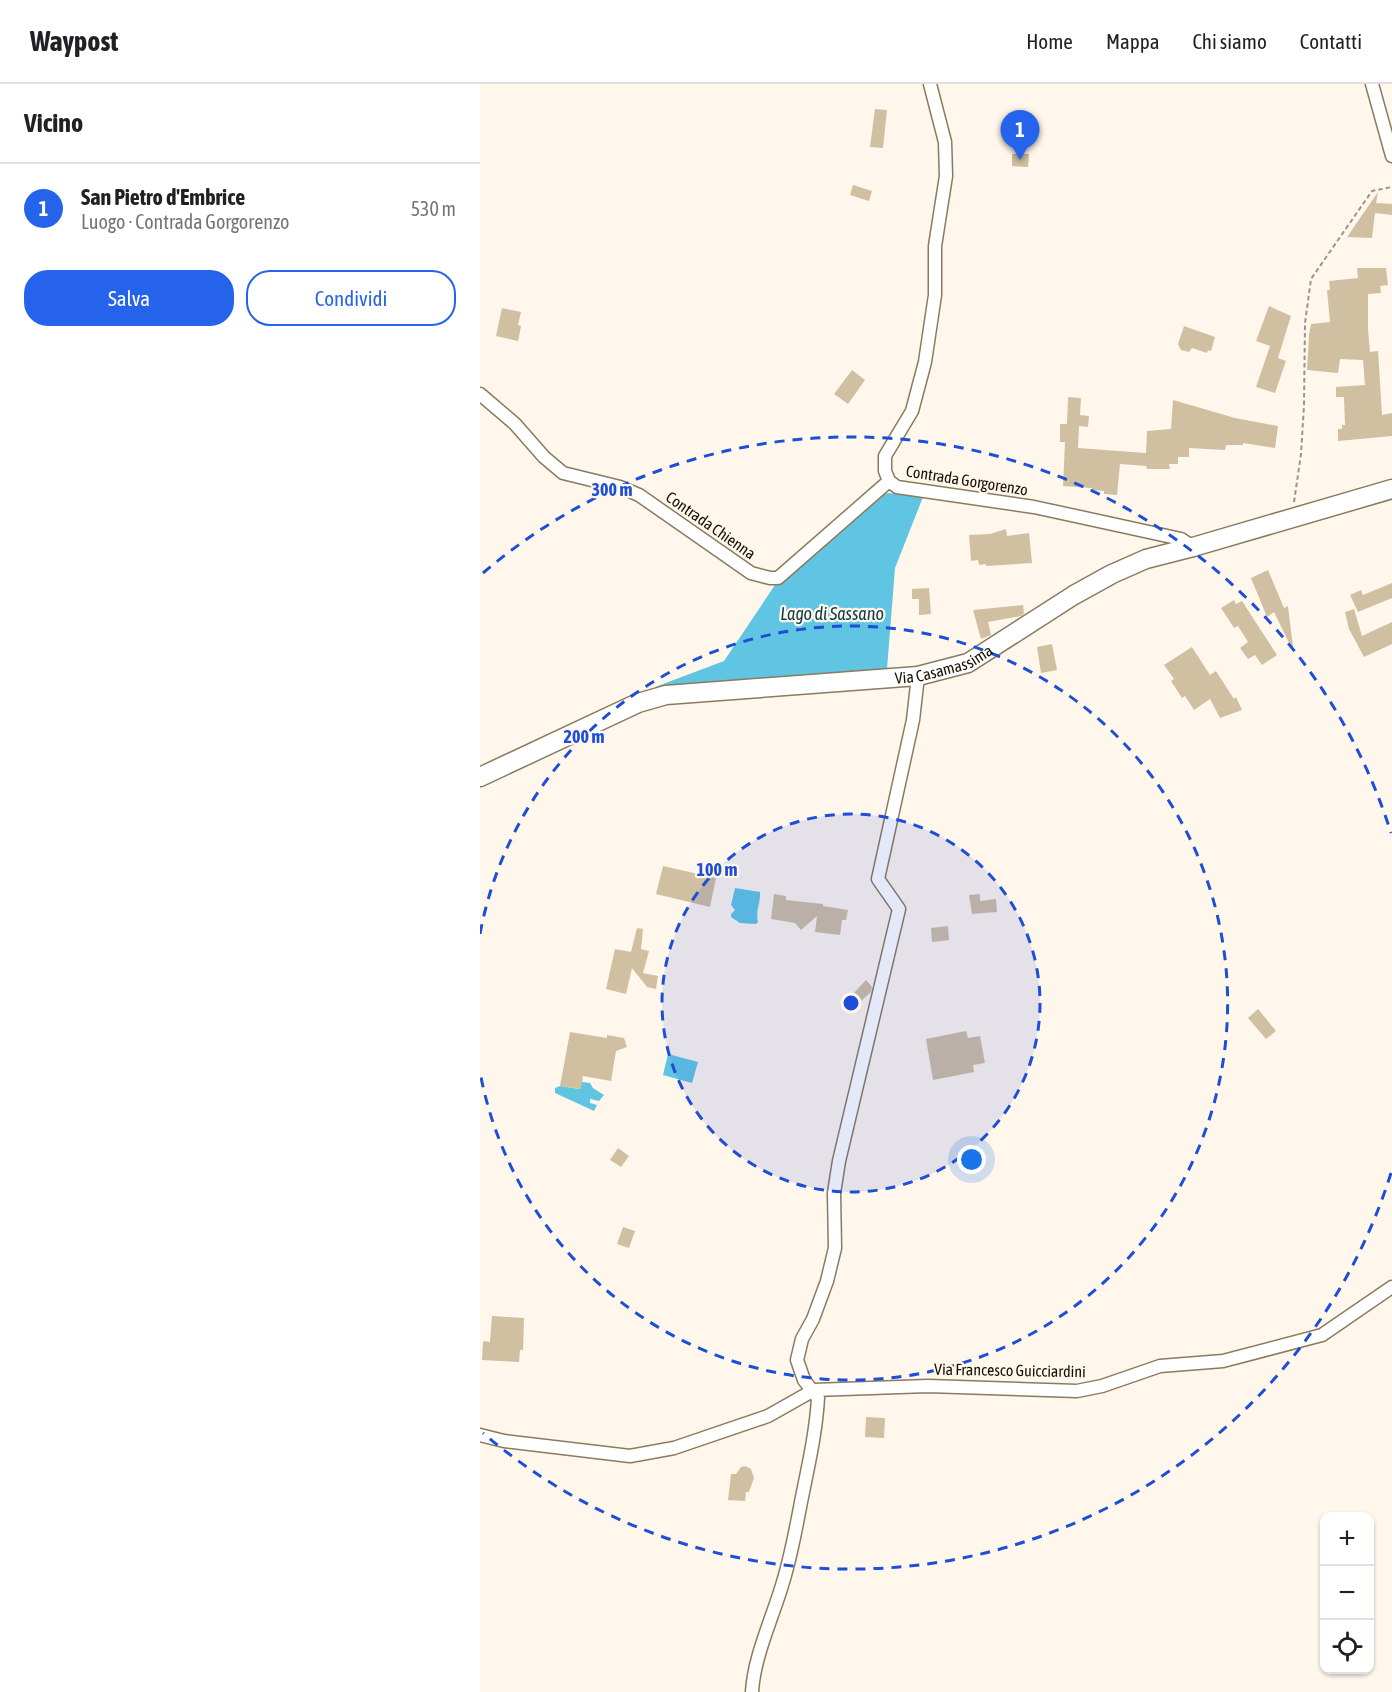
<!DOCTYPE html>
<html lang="it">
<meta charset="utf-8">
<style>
body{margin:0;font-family:"Asap Condensed",sans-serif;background:#f2f2f2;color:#202124}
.controls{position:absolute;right:18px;bottom:18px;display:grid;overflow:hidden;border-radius:12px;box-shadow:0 2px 4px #0004}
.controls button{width:54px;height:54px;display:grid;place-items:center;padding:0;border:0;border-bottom:2px solid #e0e0e0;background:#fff;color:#202124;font:30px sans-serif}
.you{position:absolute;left:492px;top:1076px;width:21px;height:21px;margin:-15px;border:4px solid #fff;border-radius:50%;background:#1a73e8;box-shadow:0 0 0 9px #1a73e833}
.badge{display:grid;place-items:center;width:39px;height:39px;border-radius:50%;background:#2563eb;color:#fff;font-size:20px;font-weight:700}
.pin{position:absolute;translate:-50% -50px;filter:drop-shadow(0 2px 3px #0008)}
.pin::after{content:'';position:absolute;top:32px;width:21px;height:18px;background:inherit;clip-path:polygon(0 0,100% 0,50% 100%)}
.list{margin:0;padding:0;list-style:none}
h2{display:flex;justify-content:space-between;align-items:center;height:78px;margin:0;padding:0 24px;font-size:26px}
h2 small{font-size:20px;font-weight:400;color:#757577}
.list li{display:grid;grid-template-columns:39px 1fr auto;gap:18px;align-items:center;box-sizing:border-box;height:90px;padding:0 24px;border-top:2px solid #e0e0e0}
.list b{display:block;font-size:22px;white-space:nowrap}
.list p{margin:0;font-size:20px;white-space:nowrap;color:#757577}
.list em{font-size:20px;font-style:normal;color:#757577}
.actions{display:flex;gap:12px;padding:18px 24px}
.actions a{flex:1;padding:14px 0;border:2px solid #2563eb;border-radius:24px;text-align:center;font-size:21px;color:#2563eb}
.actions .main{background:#2563eb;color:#fff}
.icon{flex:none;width:33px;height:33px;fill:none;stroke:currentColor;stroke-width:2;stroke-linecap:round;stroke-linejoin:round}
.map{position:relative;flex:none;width:912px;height:1608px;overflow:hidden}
header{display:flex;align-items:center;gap:36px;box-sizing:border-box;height:84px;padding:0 30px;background:#fff;border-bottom:2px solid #e0e0e0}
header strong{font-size:28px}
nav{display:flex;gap:33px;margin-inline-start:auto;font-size:21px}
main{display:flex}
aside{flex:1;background:#fff}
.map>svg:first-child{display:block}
.water{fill:#60c5e2}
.building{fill:#d1bfa1}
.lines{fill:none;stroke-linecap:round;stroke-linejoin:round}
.minor-casing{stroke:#8b7a5e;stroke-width:15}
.secondary-casing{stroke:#8b7a5e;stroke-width:21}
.path{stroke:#9b9489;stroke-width:2;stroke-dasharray:4.5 3;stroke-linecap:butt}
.minor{stroke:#fff;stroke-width:12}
.secondary{stroke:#fff;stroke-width:18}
.ring{fill:none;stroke:#1d4ed8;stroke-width:3;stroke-dasharray:10 8}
.labels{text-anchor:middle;stroke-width:4.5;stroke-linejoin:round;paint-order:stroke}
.street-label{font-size:16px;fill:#161005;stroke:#fff7eb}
.water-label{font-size:18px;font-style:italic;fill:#0b3b47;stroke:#fff7eb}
.centre{fill:#1d4ed8;stroke:#fff7eb;stroke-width:3}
.ring-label{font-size:18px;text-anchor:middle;font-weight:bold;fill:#1d4ed8;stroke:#fff7eb;stroke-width:4.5;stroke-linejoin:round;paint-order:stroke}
</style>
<header>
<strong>Waypost</strong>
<nav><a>Home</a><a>Mappa</a><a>Chi siamo</a><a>Contatti</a></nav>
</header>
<main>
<aside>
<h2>Vicino<small></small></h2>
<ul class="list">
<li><span class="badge">1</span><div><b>San Pietro d'Embrice</b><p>Luogo · Contrada Gorgorenzo</p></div><em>530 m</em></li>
</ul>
<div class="actions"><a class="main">Salva</a><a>Condividi</a></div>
</aside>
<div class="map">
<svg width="912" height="1608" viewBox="0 0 912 1608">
<rect width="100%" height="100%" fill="#fff7eb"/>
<!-- water -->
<g class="water">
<path d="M409,409L443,413L415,484L407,585L175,603L244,577L295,501L399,411Z"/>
<path d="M255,804L280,808C281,818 275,827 278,838L276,840L260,839L251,833V830L255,826L251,821Z"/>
<path d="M188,970L218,978L212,999L183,991Z"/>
<path d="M102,998L110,999L113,1004L124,1011L119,1017L110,1015V1019L117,1021L114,1027L75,1009V1004L80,1002L100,1005Z"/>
</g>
<!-- building -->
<g class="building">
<path d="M395,25L407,26L403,64L390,63Z"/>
<path d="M532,70H549L548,83L532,82Z"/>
<path d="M373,101L392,107L389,117L370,111Z"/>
<path d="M898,108L896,119L912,120V131L895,129L892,154L867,153Z"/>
<path d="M877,184H906L908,201L900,202L901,209L888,210V245L890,268L898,267L902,331L912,329V352L858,357V345H862V341H865L864,313H856V303L885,301L883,276L860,275L858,289L827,286L829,251L831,240L850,238L847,206H850L849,197L878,194Z"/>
<path d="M789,222L811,232L798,274L806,277L795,309L776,303L790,262L776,257Z"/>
<path d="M22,224L41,228L38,241L41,242L38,257L16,252Z"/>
<path d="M704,242L735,253L731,267L728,266L727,269L712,264L709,268L701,266L698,260Z"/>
<path d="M372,286L385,296L368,320L354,310Z"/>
<path d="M588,313L601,314L600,331L609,332L608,343L599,342L598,364L666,369L667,347L691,345L693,316L755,334L798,342L795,364L763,359V361H746L745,366L709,364V373H698V380H689L690,385H667L666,382L640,380L637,411L624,410V407L612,406V404L583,402L585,358H580V340H587Z"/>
<path d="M526,445L527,452L549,449L552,479L506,482V480L499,481L498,476L491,477L489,451L510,450Z"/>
<path d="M788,486L804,524L808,522L813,563H811L794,528L787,533L771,494Z"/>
<path d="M912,499V514L878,528L870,511L881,506L883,511Z"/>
<path d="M449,504L451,530L439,531V515H432V505Z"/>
<path d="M754,516L756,520L762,517L797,571L782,581L775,571L768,575L760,564L768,558L758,542L754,544L741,524Z"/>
<path d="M543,521L544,530L541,532L508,538L511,551L501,555L493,526Z"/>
<path d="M874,525L882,552L912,538V560L884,573L869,545L865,528Z"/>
<path d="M572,560L577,586L561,589L557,563Z"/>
<path d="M712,563L730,591L736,587L754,615L756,613L762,626L740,634L730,615L714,626L705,612L702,614L691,597L694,595L684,581Z"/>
<path d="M183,782L236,794L230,823L176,810Z"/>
<path d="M294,810L306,812V816L343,820V822L368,826L366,836H362L360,851L335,848L337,832L321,846L315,839L291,835Z"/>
<path d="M500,810V817L516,815L517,828L492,830L489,811Z"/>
<path d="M468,842L469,856L452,858L451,844Z"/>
<path d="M157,844L163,845L161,865L169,867L163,889L178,892L176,905L167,903L152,884L146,910L126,905L135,865L151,868Z"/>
<path d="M386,896L392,903L391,908L380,918L373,910Z"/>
<path d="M778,925L796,947L786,955L768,934Z"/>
<path d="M486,947L488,954L500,952L505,979L493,981L494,988L453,996L446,955Z"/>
<path d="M90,948L127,954V951L144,954L147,963L136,967L131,997L103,992L101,1005L80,1002Z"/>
<path d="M138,1064L149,1072L141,1083L130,1076Z"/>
<path d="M143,1143L155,1147L149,1164L137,1160Z"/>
<path d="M12,1232L44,1234L43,1266H40L39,1278L2,1276L3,1257L10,1258Z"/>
<path d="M386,1333L405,1334L404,1354L385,1353Z"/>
<path d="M265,1382L271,1385L274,1394L269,1408H266L265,1417L248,1416L251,1390H256L261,1383Z"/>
</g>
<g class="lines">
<defs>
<g id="minor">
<path d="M450,0L465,58L466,92L455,162V211L445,278L432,327L405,372V387L409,397L417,403L554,423L701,455L713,463"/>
<path d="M892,0L912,72"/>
<path d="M0,310L35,340L64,373L83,389L140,403L159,411L271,489L290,494H298L409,397"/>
<path d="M0,1351L24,1357L150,1372L194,1364L288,1332L334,1306L448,1302L597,1307L622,1302L680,1282L743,1277L842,1251L912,1203"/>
<path d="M272,1608C274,1572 293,1533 303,1498C311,1472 316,1445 321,1418C328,1383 336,1349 338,1314L324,1296L317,1276L322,1255L333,1235L347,1197L355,1164L354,1109L359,1077L419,825L398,795L433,636L438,592"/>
</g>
<g id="secondary">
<path id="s1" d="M0,693L158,619L186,611L438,592L488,579L594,511L632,490L666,475L713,463L912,405"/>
</g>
</defs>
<!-- minor casing -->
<use href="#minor" class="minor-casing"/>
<!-- secondary casing -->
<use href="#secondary" class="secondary-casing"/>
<!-- path -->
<path class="path" d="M814,418L821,370L824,321L825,239L831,195L892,107L912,103"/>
<!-- minor -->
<use href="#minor" class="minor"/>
<!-- secondary -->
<use href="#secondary" class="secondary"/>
</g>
<!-- distance rings -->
<circle cx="371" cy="919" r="189" fill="#1d4ed8" fill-opacity=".12"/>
<g class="ring">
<circle cx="371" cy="919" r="189"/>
<path d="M0 850A377 377 0 1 1 0 988"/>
<path d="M911 1089A566 566 0 0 1 3 1349M3 489A566 566 0 0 1 911 749"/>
</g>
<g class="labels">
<!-- street labels -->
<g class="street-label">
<text transform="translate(487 396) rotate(9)" y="6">Contrada Gorgorenzo</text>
<text transform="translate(231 441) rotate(35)" y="6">Contrada Chienna</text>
<text dy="6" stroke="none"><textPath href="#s1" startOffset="484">Via Casamassima</textPath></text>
<text transform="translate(530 1286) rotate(1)" y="6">Via Francesco Guicciardini</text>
</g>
<!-- water labels -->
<g class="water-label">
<text x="352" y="536">Lago di Sassano</text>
</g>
</g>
<circle cx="371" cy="919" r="9" class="centre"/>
<g class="ring-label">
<text x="132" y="412">300 m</text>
<text x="104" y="659">200 m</text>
<text x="237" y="792">100 m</text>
</g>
</svg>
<div class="controls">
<button>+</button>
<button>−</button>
<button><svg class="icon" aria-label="locate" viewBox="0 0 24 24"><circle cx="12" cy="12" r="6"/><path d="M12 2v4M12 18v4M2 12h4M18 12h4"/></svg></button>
</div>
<div class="you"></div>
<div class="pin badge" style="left:540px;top:76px">1</div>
</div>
</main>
